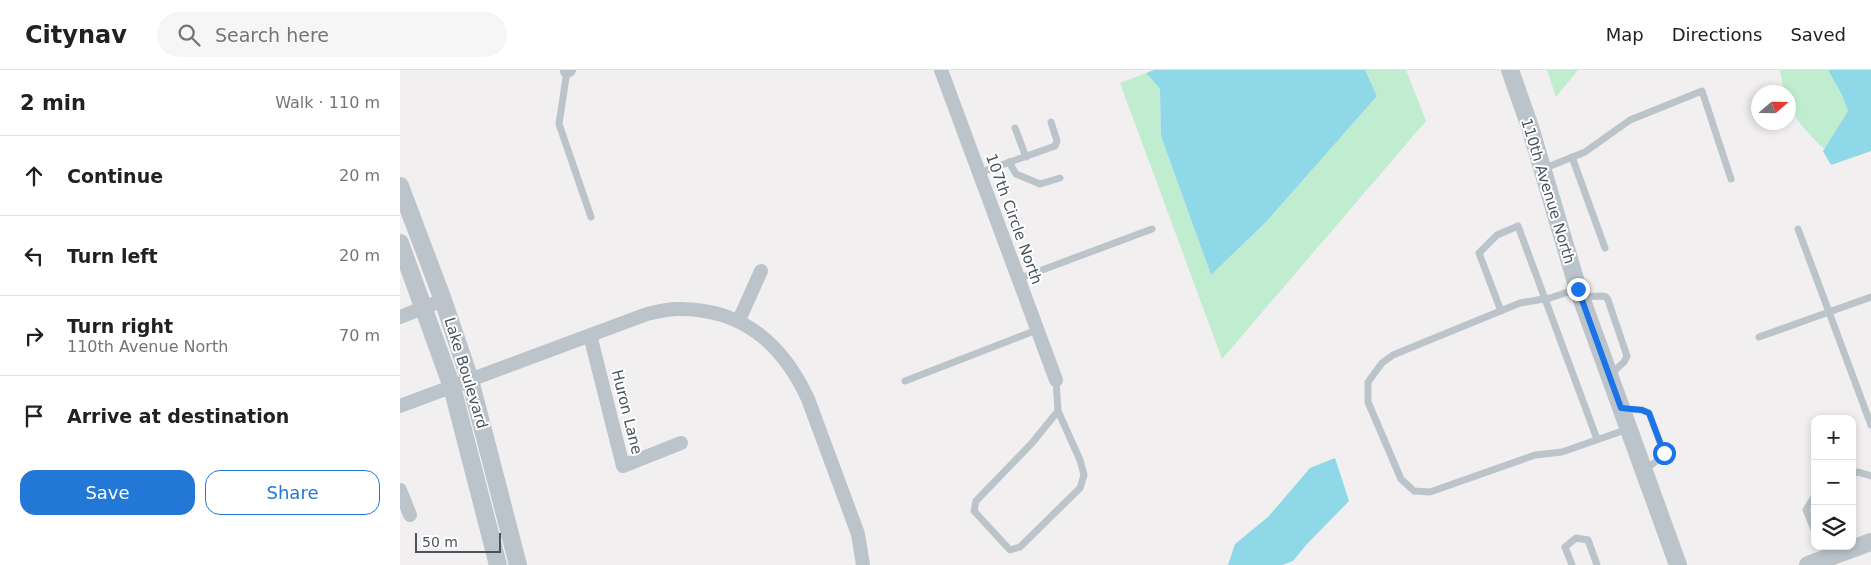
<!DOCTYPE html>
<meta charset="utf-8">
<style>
body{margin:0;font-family:"DejaVu Sans",sans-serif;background:#f6f6f6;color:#202124}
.controls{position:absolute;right:15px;bottom:15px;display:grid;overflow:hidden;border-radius:10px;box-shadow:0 2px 8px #0003}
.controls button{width:45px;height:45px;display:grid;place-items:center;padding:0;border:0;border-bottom:1px solid #e0e0e0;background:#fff;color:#202124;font:25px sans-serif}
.compass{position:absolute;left:1351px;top:15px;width:45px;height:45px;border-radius:50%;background:#fff;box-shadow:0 2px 8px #0003;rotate:70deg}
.scale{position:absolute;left:15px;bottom:12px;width:86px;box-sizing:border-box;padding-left:5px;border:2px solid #48535b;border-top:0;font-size:14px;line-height:18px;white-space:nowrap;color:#48535b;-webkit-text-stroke:4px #fff;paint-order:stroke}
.stop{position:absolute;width:15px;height:15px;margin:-11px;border:4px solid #1a73e8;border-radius:50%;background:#fff}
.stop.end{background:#1a73e8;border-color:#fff;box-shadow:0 1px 5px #0008}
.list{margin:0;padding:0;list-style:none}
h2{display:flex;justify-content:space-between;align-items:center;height:65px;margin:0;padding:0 20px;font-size:21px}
h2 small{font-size:16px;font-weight:400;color:#757577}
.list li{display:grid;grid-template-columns:32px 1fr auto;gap:15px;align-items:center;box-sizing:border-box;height:80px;padding:0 20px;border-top:1px solid #e0e0e0}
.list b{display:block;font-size:19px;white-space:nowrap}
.list p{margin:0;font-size:16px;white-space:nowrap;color:#757577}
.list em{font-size:16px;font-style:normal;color:#757577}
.actions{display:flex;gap:10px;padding:15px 20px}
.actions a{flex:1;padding:11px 0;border:1px solid #2378d7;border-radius:15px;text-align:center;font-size:18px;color:#2378d7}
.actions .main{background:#2378d7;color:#fff}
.icon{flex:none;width:28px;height:28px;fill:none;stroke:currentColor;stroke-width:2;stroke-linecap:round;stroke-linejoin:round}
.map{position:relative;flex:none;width:1471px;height:495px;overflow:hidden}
header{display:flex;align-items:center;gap:30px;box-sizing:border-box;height:70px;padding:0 25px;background:#fff;border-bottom:1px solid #e0e0e0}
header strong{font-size:24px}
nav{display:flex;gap:28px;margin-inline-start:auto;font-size:18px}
.search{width:350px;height:45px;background:#f6f6f6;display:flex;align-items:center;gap:12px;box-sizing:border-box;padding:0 18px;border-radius:28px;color:#757577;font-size:19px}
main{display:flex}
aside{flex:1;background:#fff}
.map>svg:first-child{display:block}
.green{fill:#c0edcf}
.water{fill:#8fd8e7}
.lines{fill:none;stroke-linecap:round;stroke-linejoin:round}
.service{stroke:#bbc4cb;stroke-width:7}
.minor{stroke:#bbc4cb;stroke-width:14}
.tertiary{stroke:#bbc4cb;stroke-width:18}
.route{stroke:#1a73e8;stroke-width:6}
.labels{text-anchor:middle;stroke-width:4;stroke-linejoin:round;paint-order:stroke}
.street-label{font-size:15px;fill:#48535b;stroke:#fff}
</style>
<header>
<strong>Citynav</strong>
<div class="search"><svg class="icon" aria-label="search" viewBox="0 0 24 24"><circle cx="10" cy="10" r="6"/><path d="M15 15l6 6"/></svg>Search here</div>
<nav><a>Map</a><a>Directions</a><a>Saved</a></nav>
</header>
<main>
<aside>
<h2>2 min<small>Walk · 110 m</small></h2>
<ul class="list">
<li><svg class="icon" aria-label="ahead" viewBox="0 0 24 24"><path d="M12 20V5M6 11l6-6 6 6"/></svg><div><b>Continue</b></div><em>20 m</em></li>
<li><svg class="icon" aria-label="left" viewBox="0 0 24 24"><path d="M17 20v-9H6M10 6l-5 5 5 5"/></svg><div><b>Turn left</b></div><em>20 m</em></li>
<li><svg class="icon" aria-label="right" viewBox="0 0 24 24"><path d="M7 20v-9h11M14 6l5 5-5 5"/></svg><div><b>Turn right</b><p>110th Avenue North</p></div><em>70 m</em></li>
<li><svg class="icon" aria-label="arrive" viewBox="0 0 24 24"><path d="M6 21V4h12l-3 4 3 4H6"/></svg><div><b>Arrive at destination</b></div></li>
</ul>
<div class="actions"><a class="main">Save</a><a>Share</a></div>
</aside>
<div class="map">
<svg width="1471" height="495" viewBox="0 0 1471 495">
<rect width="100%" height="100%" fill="#f1efef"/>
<!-- green -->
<g class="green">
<path d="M965,0H1006L1026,51L822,289L720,13L746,3L760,19L761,66L811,205L866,152L977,26Z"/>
<path d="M1147,0H1178L1156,27Z"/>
<path d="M1380,0H1428L1442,25L1448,41L1424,79C1408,63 1389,46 1388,22H1384Z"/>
</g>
<!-- water -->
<g class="water">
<path d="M754,0H965L977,26L866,152L811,205L761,66L760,19L746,3Z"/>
<path d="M1428,0H1471V81L1431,95L1423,81L1448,41L1442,25Z"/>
<path d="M935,388L949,431L907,474L893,491L882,495H828L835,474L868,447L910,398Z"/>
</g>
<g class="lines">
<!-- service -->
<g class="service">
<path d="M165,0L167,1L159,54L191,147"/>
<path d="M615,58L626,87"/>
<path d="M1172,87L1205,178"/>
<path d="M609,92L616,104L640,114L660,108"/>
<path d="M1143,99L1185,82L1230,50L1302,21L1331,109"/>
<path d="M579,103L655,76L657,71L651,52"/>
<path d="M618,209L752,159"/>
<path d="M1177,219L1150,228L1120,233L993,285L982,293L968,312V332L1001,409L1014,421L1030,422L1135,385L1162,382L1228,359"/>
<path d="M1181,227L1202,226L1206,227L1208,230L1227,286L1224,292L1210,305"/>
<path d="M1471,227L1429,242L1471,355"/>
<path d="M1101,241L1079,183L1097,165L1118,156L1197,369"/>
<path d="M1359,267L1429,242L1398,159"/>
<path d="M656,310L658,341L632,373L576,431L574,441L610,480L620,477L680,418L684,405L680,390L658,341"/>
<path d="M505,311L637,260"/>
<path d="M1224,339L1242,340L1249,343L1264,383L1261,388L1244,400"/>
<path d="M1452,404L1458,402L1471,406"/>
<path d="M1415,425L1406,440L1415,462"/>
<path d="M1172,495L1165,477L1176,468L1188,470L1197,495"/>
</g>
<!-- minor -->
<g class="minor">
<path d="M541,0L656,310"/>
<path d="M167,1L169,0"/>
<path d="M0,247L43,230"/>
<path d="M339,250L361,201"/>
<path d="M190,265L223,396L281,373"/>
<path d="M0,336L247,244C256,242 267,239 277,239C342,238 382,273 408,329L458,464L463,495"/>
<path d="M0,420L10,445"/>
</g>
<!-- tertiary -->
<g class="tertiary">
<path d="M1110,0L1130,57L1178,219L1278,495"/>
<path d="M0,116L43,230L70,310L118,495"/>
<path d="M0,173L52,317L98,495"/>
<path d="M1408,495L1471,472"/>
</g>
</g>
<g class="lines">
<!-- route -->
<path class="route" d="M1178,219L1221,338L1242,340L1249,343L1264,383"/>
</g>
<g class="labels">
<!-- street labels -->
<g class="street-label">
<text transform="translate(1148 121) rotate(73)" y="5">110th Avenue North</text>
<text transform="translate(614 149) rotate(70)" y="5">107th Circle North</text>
<text transform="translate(66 303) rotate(73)" y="5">Lake Boulevard</text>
<text transform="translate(227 342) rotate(76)" y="5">Huron Lane</text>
</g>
</g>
</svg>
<div class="controls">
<button>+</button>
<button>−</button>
<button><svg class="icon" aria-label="layers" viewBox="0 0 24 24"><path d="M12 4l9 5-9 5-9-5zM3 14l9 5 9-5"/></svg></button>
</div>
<svg class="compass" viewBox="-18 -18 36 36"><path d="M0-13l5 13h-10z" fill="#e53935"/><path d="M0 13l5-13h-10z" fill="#757577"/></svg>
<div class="scale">50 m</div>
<div class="stop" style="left:1264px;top:383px"></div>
<div class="stop end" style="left:1178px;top:219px"></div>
</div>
</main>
